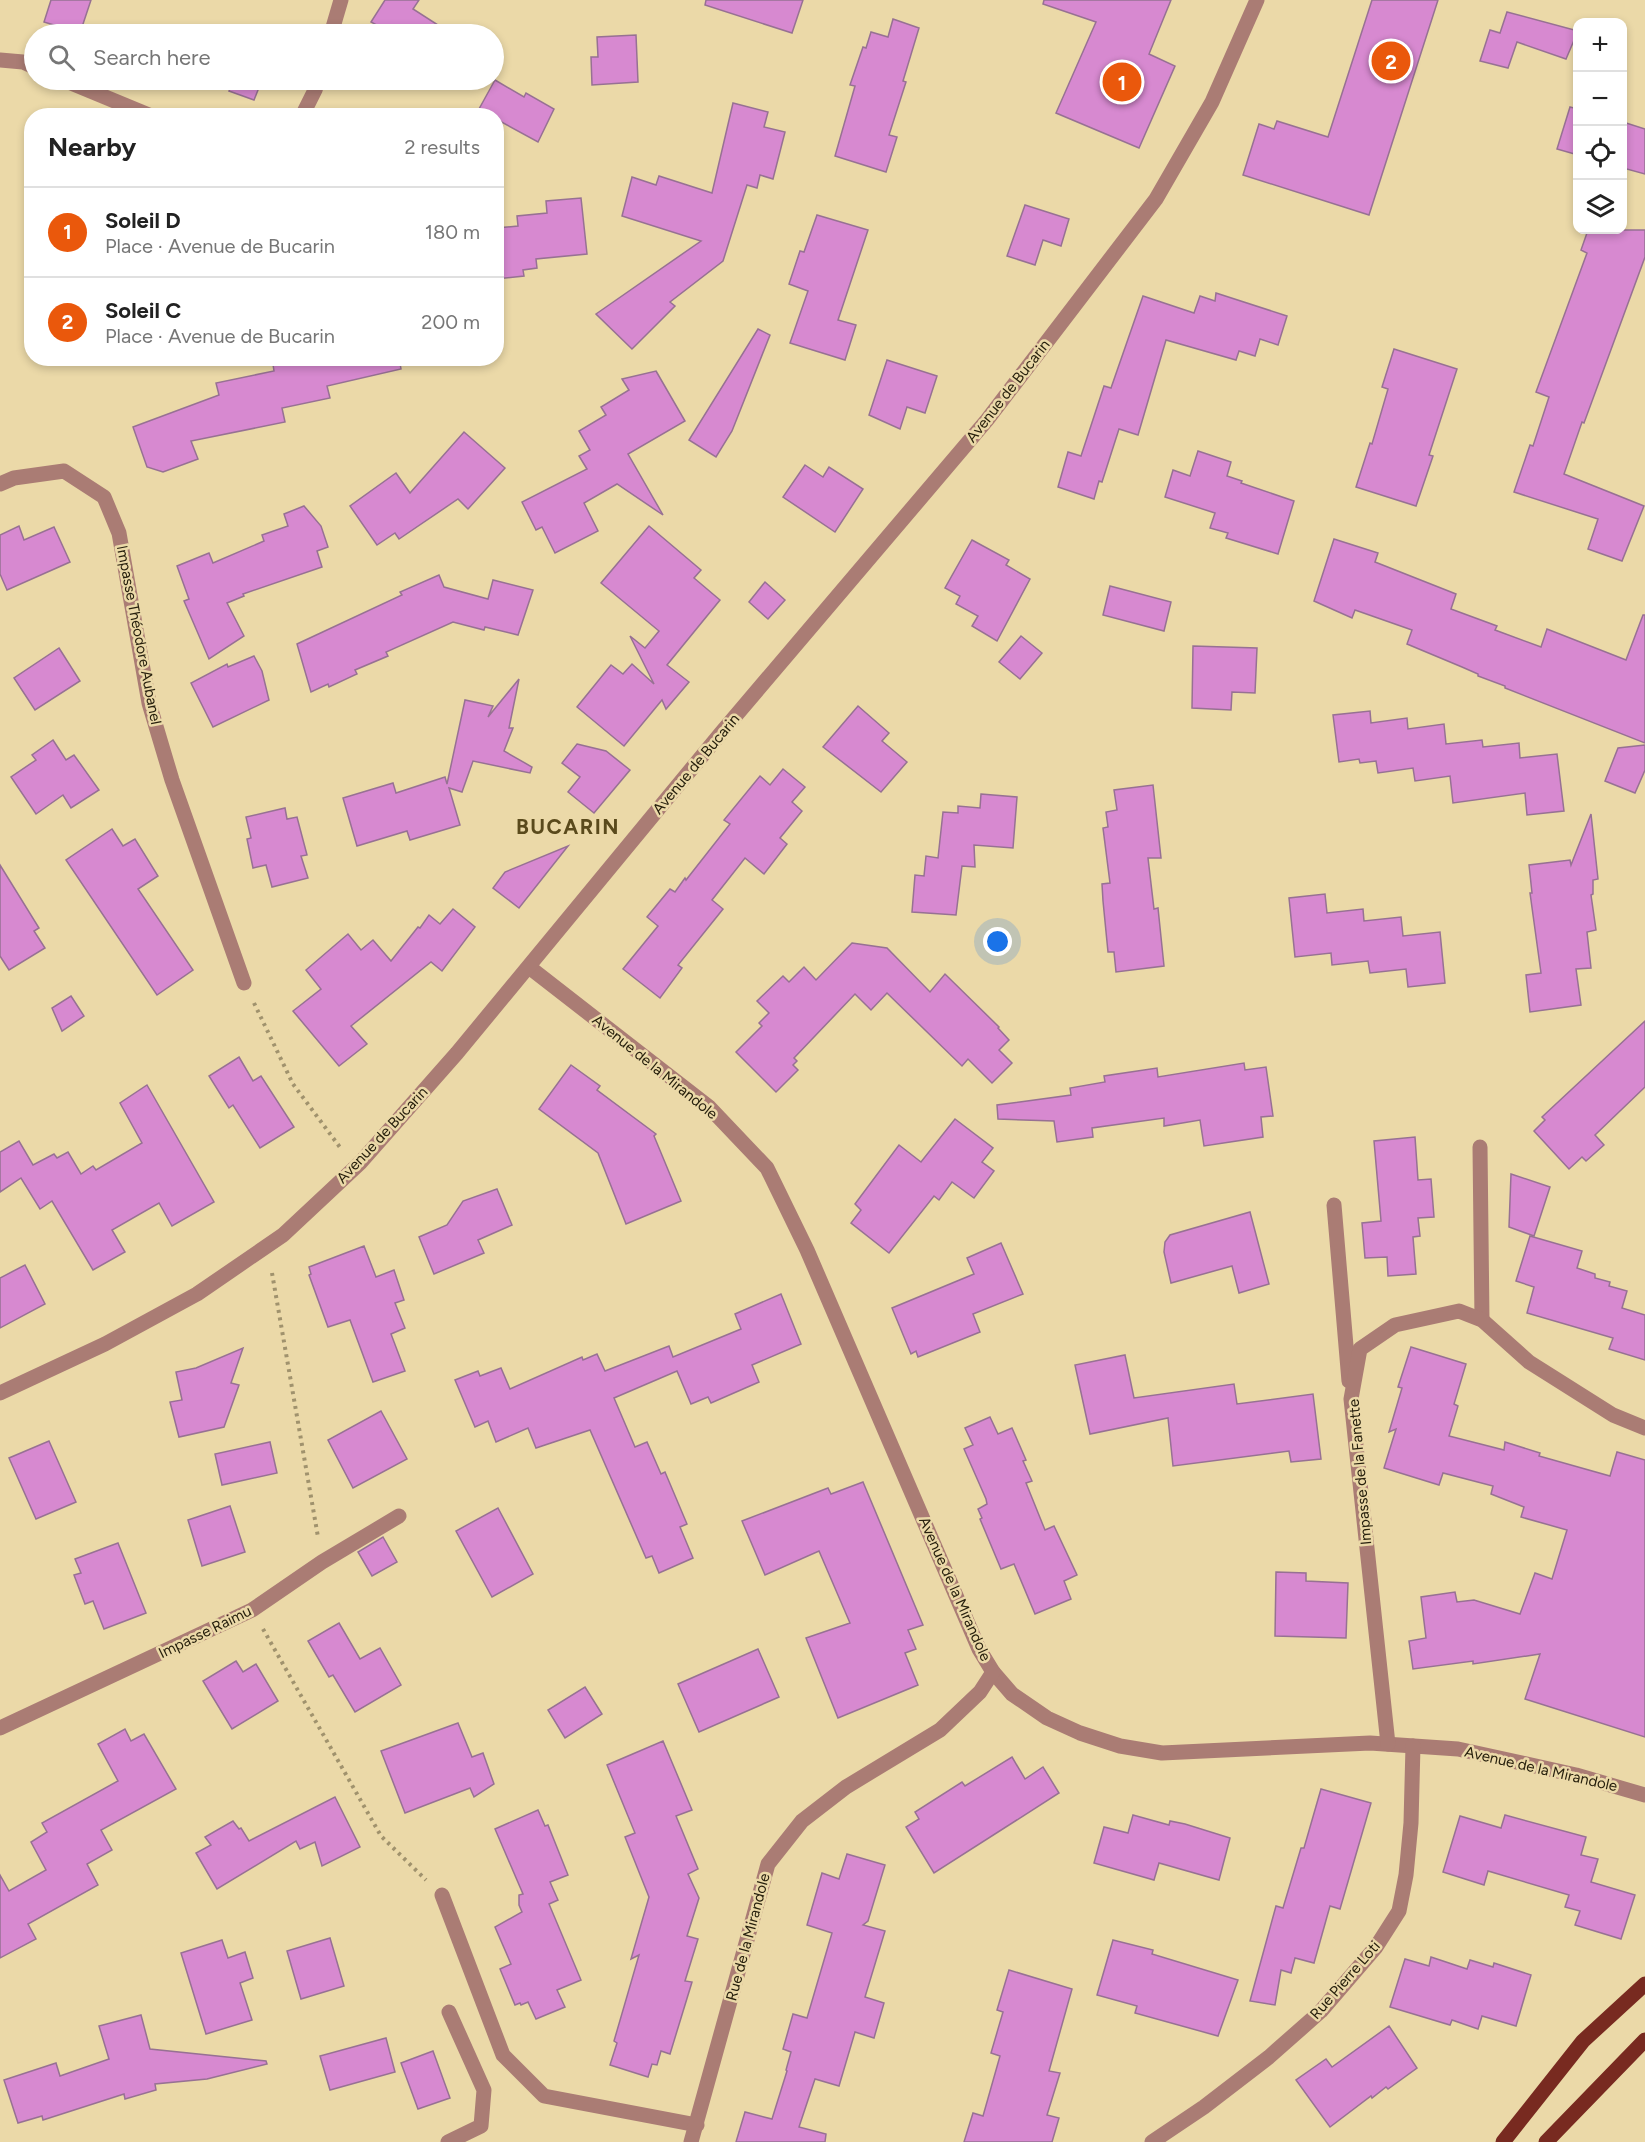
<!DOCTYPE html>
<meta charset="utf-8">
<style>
body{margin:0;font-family:Figtree,sans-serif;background:#f2f2f2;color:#222}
.controls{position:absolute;right:18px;top:18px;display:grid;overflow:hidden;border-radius:12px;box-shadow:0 3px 9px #0003}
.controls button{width:54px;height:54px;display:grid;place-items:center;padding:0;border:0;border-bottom:2px solid #e0e0e0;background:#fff;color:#222;font:30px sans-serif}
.you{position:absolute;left:998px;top:942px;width:21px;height:21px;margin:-15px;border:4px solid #fff;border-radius:50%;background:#1a73e8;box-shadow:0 0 0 9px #1a73e833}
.badge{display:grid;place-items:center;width:39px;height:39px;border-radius:50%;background:#ea580c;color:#fff;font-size:20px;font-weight:700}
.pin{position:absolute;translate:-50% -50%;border:3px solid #fff;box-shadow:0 2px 6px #0006}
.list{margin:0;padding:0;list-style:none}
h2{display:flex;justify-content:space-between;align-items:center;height:78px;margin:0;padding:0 24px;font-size:26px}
h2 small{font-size:20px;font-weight:400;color:#767676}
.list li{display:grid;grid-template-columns:39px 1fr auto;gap:18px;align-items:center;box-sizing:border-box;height:90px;padding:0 24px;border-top:2px solid #e0e0e0}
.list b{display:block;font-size:22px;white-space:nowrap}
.list p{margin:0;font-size:20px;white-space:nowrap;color:#767676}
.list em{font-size:20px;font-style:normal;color:#767676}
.icon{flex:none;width:33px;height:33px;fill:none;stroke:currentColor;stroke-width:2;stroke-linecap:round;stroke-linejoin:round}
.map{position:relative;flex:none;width:1645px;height:2142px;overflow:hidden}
.search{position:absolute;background:#fff;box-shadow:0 3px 9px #0003;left:24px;top:24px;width:480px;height:66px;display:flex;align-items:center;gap:15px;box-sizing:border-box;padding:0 21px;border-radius:33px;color:#767676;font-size:22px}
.panel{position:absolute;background:#fff;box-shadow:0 3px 9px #0003;left:24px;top:108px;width:480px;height:258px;border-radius:24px}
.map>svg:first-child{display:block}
.building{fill:#d789d0;stroke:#977193;stroke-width:1.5}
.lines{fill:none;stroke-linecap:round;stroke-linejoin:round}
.path{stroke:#a0926d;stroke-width:4;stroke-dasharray:3 4.5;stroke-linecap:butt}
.minor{stroke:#aa7c74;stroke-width:15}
.major{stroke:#782a20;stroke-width:15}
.labels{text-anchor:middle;stroke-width:5;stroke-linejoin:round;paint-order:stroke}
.street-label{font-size:15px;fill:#27200d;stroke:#ebd9a8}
.district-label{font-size:21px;font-weight:bold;letter-spacing:1.5px;fill:#5a4a1c;stroke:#ebd9a8}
</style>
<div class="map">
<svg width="1645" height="2142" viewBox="0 0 1645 2142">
<rect width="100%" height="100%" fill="#ebd9a8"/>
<!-- building -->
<g class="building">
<path d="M51,0H91L80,33L44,22Z"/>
<path d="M385,0H419L413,9L452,34H393L371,22Z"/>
<path d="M706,0H803L792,33L705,5Z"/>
<path d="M1044,0H1171L1149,54L1175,66L1139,148L1056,113L1096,22L1043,4Z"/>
<path d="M1372,0H1438L1369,215L1243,175L1259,124L1274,129L1277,121L1328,137Z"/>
<path d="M1507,12L1578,31L1566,59L1517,42L1508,68L1480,61L1490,30L1500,33Z"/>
<path d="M893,19L919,28L903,81L906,82L889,135L897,137L886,172L835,156L855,86L850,85L863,47L866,48L871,32L888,37Z"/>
<path d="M636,35L638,82L592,85L591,57H598L597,37Z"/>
<path d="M234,80H262L254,100L229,91Z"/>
<path d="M495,80L524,97L526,93L554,109L538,142L496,119V116H489L479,109Z"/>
<path d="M733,103L768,112L764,127L785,132L773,179L760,175L757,188L747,185L723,261L670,302L675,306L632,349L596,314L701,241L622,216L632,177L656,185L659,176L712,193Z"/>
<path d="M1570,107L1578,109V155L1557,149Z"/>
<path d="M1623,122L1645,129V174L1623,168Z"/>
<path d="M581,198L587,254L536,259L537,268L523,270L524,276L496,279V228L518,226L517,216L547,213L546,201Z"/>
<path d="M1025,205L1069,219L1061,246L1043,240L1035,265L1007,256Z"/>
<path d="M817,215L868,230L838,320L856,325L845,360L790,343L808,291L789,284L800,251L804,252Z"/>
<path d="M1588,230H1645V257L1584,423L1582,422L1564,474L1644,506L1622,561L1588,549L1598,519L1514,492L1530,445L1533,446L1549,397L1536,392L1587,253L1581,250Z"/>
<path d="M1216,293L1287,316L1278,345L1260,339L1255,356L1239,351L1236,360L1166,340L1138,435L1119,429L1102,482L1099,481L1094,499L1058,487L1068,452L1081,456L1104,386L1111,388L1143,296L1194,313L1200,296L1215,301Z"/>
<path d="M758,329L770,335L732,431L716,457L689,440Z"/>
<path d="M1394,349L1457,369L1429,455L1433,456L1416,506L1356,487L1370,443L1372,444L1388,389L1382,387Z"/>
<path d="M272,358H399L401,369L327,386L330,398L282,408L285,422L191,441L198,459L163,472L147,467L133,427L219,395L216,383L274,371Z"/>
<path d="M887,360L937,376L925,413L907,407L900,429L869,415Z"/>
<path d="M656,371L685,421L628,454L663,515L617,484L584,503L598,531L555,553L542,527L536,530L522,502L587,469L579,456L590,450L579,431L606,415L601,407L629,390L622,379Z"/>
<path d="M464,432L505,468L468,509L458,499L399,539L395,533L377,545L350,506L396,473L410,493Z"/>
<path d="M1198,451L1231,462L1227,476L1242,481L1241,483L1294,501L1278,554L1226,538L1228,533L1210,528L1215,513L1165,497L1173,470L1190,476Z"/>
<path d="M805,465L823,477L829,467L863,489L835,532L783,497Z"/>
<path d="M304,506L321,526L328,547L317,551L322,567L243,594L244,596L227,603L244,636L209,659L184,601L189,599L177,566L209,553L213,563L264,541L262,535L288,526L284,514Z"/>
<path d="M19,526L24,540L54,527L70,562L7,590L0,574V535Z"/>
<path d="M649,526L701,570L694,578L720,600L667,665L689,682L666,709L662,700L624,746L577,707L611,665L623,674L632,664L654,684L630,636L645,648L659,631L601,583Z"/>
<path d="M1334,539L1378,553L1375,562L1456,594L1451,609L1497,626L1495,630L1541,647L1547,629L1626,660L1643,615H1645V743L1505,688V686L1478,676V674L1462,667L1407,644L1412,630L1355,610L1352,618L1314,601Z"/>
<path d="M972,540L1009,560L1006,565L1030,579L997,641L972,626L978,616L956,604L960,596L945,588Z"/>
<path d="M439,575L444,587L488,599L493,580L533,590L518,635L485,627L484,630L453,622L386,652L388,656L355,670L357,674L329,687L328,684L311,692L297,644L402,595L400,592Z"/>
<path d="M765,582L785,600L768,619L749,602Z"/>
<path d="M1110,586L1171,602L1164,631L1103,615Z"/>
<path d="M1021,636L1042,653L1020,679L999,662Z"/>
<path d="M1193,646L1257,648L1255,693L1232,692L1231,710L1192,708Z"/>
<path d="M59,648L80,681L35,710L14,678Z"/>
<path d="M254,656L262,671L269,700L213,727L191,683L227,664L228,667Z"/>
<path d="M519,679L509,728H513L504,751L532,767L530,773L473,761L462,792L449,788L460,825L410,840L407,831L357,846L343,798L393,783L396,793L445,777L447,784L465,700L493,706L488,717Z"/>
<path d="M858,706L889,733L882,741L907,762L881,792L823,747Z"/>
<path d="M1370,711L1371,723L1407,718L1408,729L1444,724L1446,744L1482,740L1483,747L1519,743L1520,758L1557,754L1564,811L1527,815L1525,793L1453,803L1450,776L1415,781L1413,768L1378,773L1376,761L1360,763L1359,759L1339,762L1333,715Z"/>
<path d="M53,740L66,760L74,755L99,790L71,808L63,795L36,814L11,777L36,760L32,755Z"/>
<path d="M577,744L606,751L630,770L594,813L568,792L580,777L562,763Z"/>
<path d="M1645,745V770L1635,793L1605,781L1618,748Z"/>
<path d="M783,769L805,787L792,802L802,811L780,838L787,844L764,874L745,858L712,900L723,909L678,965L682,968L660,998L623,969L658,926L647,917L670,889L675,892L685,878L686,880L730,824L724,820L760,776L770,785Z"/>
<path d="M1153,785L1161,858H1148L1154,909L1158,908L1164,966L1116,972L1114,952H1108L1103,901L1102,884L1110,883L1103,828L1108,827L1106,812L1117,810L1114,790Z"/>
<path d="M981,794L1017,797L1013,848L974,845L975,867L962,866L956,915L912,912L915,875L924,876L926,856L938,858L943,812L958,813V806L980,808Z"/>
<path d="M285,808L287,819L297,817L307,855L301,856L308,878L272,887L266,865L253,868L247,839L251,838L246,817Z"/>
<path d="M1591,814L1598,879L1593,880V894L1591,895L1596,930L1587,932L1591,968L1576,969L1581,1005L1530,1012L1526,975L1541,973L1530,893H1532L1529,865L1570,860L1571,865Z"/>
<path d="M112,829L123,846L135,839L158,876L138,889L193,970L157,995L66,860Z"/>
<path d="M568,846L519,908L493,888L505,872Z"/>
<path d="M0,865L39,928L34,931L45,948L9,970L0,956Z"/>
<path d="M1325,894L1327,913L1363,909L1364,921L1401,917L1403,936L1440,932L1445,983L1408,987L1406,969L1370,973L1368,961L1332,965L1331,953L1295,957L1289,898Z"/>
<path d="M453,909L475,927L442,971L431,962L351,1026L367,1044L339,1066L293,1011L321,989L306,970L348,934L361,950L373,940L391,961L418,927L420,928L429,915L440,924Z"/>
<path d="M852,943L887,948L930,992L945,974L999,1027L998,1028L1009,1040L999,1050L1012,1063L992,1083L968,1059L962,1066L887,993L871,1010L855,994L794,1058L797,1061L793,1065L798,1070L776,1092L736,1052L762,1026L759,1023L769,1013L757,1001L783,976L789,982L804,967L816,980Z"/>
<path d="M71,996L84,1016L62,1031L52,1008Z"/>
<path d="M1645,1021V1087L1595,1135L1604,1145L1586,1161L1582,1157L1569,1169L1534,1131L1545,1120L1542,1117Z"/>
<path d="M239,1057L253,1081L261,1076L294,1127L260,1148L233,1105L229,1108L209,1076Z"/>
<path d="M1244,1063L1245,1070L1266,1067L1273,1116L1261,1117L1263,1137L1204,1146L1200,1120L1164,1126V1118L1092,1128L1093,1137L1057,1142L1054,1121L998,1119L997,1105L1071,1095L1070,1088L1105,1082L1104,1076L1157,1068L1158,1077Z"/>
<path d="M571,1065L600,1086L597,1090L656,1134L654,1136L681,1201L626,1224L598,1153L539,1109Z"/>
<path d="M147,1085L214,1202L172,1226L159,1203L112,1230L125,1252L93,1270L52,1201L40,1209L21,1178L0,1192V1152L19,1141L33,1165L54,1154L57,1158L68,1152L81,1174L93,1166L96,1170L142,1143L120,1103Z"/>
<path d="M955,1119L993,1148L982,1162L994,1171L974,1198L952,1182L939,1200L934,1196L889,1253L851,1223L861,1210L855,1204L899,1145L921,1162Z"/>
<path d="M1415,1137L1418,1180L1431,1179L1434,1217L1418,1218L1420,1236L1413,1237L1416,1274L1388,1276L1387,1257L1365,1258L1362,1223L1381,1221L1374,1141Z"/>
<path d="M1511,1174L1550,1187L1534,1236L1509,1227Z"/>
<path d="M497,1189L512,1225L478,1240L484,1253L434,1274L419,1237L447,1225L463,1201Z"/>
<path d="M1250,1212L1269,1284L1239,1293L1232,1266L1171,1283L1164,1252L1165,1242L1170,1235Z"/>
<path d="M1530,1236L1582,1251L1577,1268L1595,1274V1278L1610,1282L1609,1286L1627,1291L1622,1308L1645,1315V1360L1609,1349L1613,1338L1527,1313L1534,1287L1516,1281Z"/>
<path d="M1001,1243L1023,1294L973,1314L980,1332L918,1357L916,1351L911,1354L892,1308L974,1274L967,1258Z"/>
<path d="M364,1246L376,1277L394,1270L404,1300L395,1303L405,1328L391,1334L405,1371L373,1382L350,1320L328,1327L309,1275L311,1274L309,1267Z"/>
<path d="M25,1265L45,1304L0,1328V1278Z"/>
<path d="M781,1294L801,1344L752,1365L759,1382L711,1403L708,1397L691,1404L677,1371L614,1398L635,1447L647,1442L661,1474L665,1472L687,1524L680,1527L693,1558L659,1573L652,1556L646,1558L590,1430L536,1448L528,1428L496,1442L488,1421L475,1427L455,1380L478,1371L480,1376L501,1368L510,1389L582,1357L583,1360L597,1354L605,1371L669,1346L673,1357L741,1329L735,1314Z"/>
<path d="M1411,1347L1466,1364L1454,1404L1458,1406L1449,1436L1504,1450L1505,1442L1540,1453L1539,1456L1610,1476L1617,1452L1645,1460V1737L1525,1699L1540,1654L1473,1664V1661L1413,1669L1409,1641L1426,1638L1421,1597L1455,1592L1457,1602L1474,1600L1520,1614L1535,1573L1552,1579L1567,1530L1521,1517L1524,1507L1491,1494L1493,1486L1443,1473L1439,1485L1384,1468L1396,1429L1389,1432L1402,1388L1398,1387Z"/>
<path d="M243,1348L231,1383L239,1385L224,1427L179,1437L170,1402L182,1400L176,1372L196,1368Z"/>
<path d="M1125,1355L1134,1398L1234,1384L1237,1404L1313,1394L1321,1459L1291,1462L1289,1451L1173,1466L1168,1418L1090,1434L1075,1365Z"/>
<path d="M381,1411L407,1459L353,1488L328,1440Z"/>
<path d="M990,1417L998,1434L1012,1428L1026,1460L1023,1461L1032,1481L1026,1483L1045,1530L1054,1526L1077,1575L1064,1581L1071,1599L1035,1614L1014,1564L1001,1569L980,1519L982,1518L978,1509L987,1504L986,1499L964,1449L973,1445L965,1428Z"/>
<path d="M49,1441L76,1502L36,1519L9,1458Z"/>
<path d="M270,1442L277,1473L222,1485L215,1454Z"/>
<path d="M863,1482L923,1625L908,1630L916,1649L905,1653L918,1685L838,1718L806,1638L850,1623L819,1551L765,1575L742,1521L828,1488L831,1494Z"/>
<path d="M230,1506L245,1552L202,1566L188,1520Z"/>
<path d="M498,1508L533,1574L492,1597L456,1531Z"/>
<path d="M383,1537L397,1562L372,1576L358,1552Z"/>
<path d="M118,1543L146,1613L104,1629L93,1601L85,1604L74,1575L81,1573L75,1559Z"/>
<path d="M1276,1572L1306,1573V1581L1348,1583L1346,1638L1275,1636Z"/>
<path d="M339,1623L360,1659L380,1648L401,1685L355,1712L333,1675L329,1677L308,1641Z"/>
<path d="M758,1649L779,1697L699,1732L678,1684Z"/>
<path d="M236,1661L243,1672L256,1664L278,1701L232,1729L203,1681Z"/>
<path d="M585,1687L602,1714L565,1738L548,1710Z"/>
<path d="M458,1723L472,1757L483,1753L494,1784L474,1797L470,1788L405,1813L381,1751Z"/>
<path d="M125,1729L131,1741L144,1734L176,1789L101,1830L112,1850L87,1864L98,1885L28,1924L36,1939L0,1958V1875L9,1891L46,1870L31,1842L47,1832L42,1823L118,1781L98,1744Z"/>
<path d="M663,1741L692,1810L676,1816L698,1869L688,1874L699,1898L687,1936L698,1939L685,1981L692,1982L670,2054L661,2051L657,2065L652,2064L648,2077L610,2065L617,2043L614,2041L639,1955L631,1959L649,1897L625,1837L635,1833L607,1765Z"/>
<path d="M1012,1757L1025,1779L1043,1767L1059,1793L934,1873L906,1827L919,1819L915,1812L962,1782L965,1786Z"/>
<path d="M1321,1789L1371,1803L1340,1909L1330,1906L1314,1963L1295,1958L1291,1973L1281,1970L1275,2005L1250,2001L1276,1906L1283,1908L1301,1848H1304Z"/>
<path d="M335,1797L360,1847L322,1866L315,1842L300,1849L296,1841L217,1889L196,1853L211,1845L205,1837L233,1821L239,1829L241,1828L249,1841Z"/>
<path d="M538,1810L545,1826L548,1825L568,1875L550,1882L558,1900L549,1904L581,1980L557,1990L565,2007L536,2019L528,2002L521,2005L520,2003L515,2005L500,1969L511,1964L495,1927L522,1912L519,1905V1895L523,1894L495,1829Z"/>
<path d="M1133,1815L1169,1825L1170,1821L1185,1824L1230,1838L1219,1880L1159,1863L1154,1880L1094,1863L1104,1827L1128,1833Z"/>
<path d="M1505,1815L1586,1837L1581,1855L1598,1859L1591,1882L1635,1895L1621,1939L1575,1925L1580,1911L1565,1907L1569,1895L1488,1871L1484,1885L1443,1872L1460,1816L1501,1828Z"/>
<path d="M847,1854L885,1865L868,1921L863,1925L885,1931L865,1997L884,2003L874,2038L855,2032L839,2086L815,2079L799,2127L826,2134L825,2142H736L745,2112L772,2119L787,2071L786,2070L791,2052L783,2049L793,2014L807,2018L832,1933L807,1925L822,1873L839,1879Z"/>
<path d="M330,1938L344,1986L301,1999L287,1951Z"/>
<path d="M222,1940L228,1958L245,1952L253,1978L240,1983L252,2020L206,2034L181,1953Z"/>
<path d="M1113,1940L1153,1950L1152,1954L1238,1980L1218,2036L1135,2013L1137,2006L1097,1995Z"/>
<path d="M1431,1957L1467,1969L1470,1960L1493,1967L1494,1963L1531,1975L1516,2026L1482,2016L1478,2029L1452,2020L1450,2025L1390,2007L1405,1959L1429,1966Z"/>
<path d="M1009,1970L1072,1989L1049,2071L1060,2073L1047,2115L1059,2118L1052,2142H964L973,2113L983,2116L1000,2056L991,2053L1003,2012L997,2010Z"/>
<path d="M141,2015L150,2049L266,2061L267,2064L207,2079L155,2084L156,2090L125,2099L124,2094L43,2120L42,2116L18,2123L4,2080L56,2063L60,2076L109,2059L99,2026Z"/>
<path d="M1389,2026L1417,2068L1388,2089L1386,2087L1372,2098L1371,2096L1330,2127L1296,2080L1326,2059L1332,2067Z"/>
<path d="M386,2038L395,2072L330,2090L320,2056Z"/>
<path d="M433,2051L450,2098L418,2109L401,2063Z"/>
</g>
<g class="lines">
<!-- path -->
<g class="path">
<path d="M254,1003L293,1084L342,1150"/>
<path d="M272,1273L318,1537"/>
<path d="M263,1629L381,1836L426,1880"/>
</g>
<!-- minor -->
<g class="minor">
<path d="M331,34L341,0"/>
<path d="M0,60L23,62L34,67"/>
<path d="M64,80L151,116"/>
<path d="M302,116L315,90L318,80"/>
<path d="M0,484L14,478L64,471L104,497L119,533L149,703L172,780L244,983"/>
<path d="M529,967L709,1107L767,1168L807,1250L979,1649L993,1672L1012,1694L1047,1718L1080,1733L1120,1746L1162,1753L1370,1743L1458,1749L1576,1775L1645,1795"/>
<path d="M1480,1147L1482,1320"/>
<path d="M1334,1205L1349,1381"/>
<path d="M0,1393L105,1344L197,1294L283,1235L360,1163L457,1053L721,733L987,420L1156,199L1212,102L1257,0"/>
<path d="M0,1728L252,1610L322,1562L399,1516"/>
<path d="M1388,1744L1351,1399L1360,1349L1395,1325L1459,1311L1482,1320L1529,1362L1613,1415L1645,1428"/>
<path d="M442,1895L503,2055L544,2096L697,2125"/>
<path d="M448,2142L481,2126L484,2090L449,2012"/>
<path d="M691,2142L768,1864L802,1821L846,1787L940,1730L980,1692L993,1672"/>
<path d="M1152,2142L1204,2107L1269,2057L1321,2011L1376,1947L1399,1911L1406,1875L1411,1823L1413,1746"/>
</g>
<!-- major -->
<g class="major">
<path d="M1503,2142L1583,2041L1645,1984"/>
<path d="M1546,2142L1645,2040"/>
</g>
</g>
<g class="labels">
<!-- street labels -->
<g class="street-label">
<text transform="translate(1008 391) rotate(-52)" y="5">Avenue de Bucarin</text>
<text transform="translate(139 635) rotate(79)" y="5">Impasse Théodore Aubanel</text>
<text transform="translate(696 764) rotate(-50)" y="5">Avenue de Bucarin</text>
<text transform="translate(655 1067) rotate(39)" y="5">Avenue de la Mirandole</text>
<text transform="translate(382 1135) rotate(-47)" y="5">Avenue de Bucarin</text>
<text transform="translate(1360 1472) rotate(-95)" y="5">Impasse de la Fanette</text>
<text transform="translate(955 1589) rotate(66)" y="5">Avenue de la Mirandole</text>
<text transform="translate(205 1632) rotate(-26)" y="5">Impasse Raimu</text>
<text transform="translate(1541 1769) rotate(13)" y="5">Avenue de la Mirandole</text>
<text transform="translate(748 1937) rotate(-75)" y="5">Rue de la Mirandole</text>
<text transform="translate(1345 1980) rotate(-49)" y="5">Rue Pierre Loti</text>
</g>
<!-- district labels -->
<g class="district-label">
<text x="568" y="834">BUCARIN</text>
</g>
</g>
</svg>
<div class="controls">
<button>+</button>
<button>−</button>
<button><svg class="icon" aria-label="locate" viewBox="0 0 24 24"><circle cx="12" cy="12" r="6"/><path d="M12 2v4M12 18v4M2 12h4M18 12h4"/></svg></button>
<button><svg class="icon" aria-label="layers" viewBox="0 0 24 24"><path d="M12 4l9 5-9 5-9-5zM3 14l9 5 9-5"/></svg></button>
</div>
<div class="you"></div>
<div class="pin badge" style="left:1122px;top:82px">1</div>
<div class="pin badge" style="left:1391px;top:61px">2</div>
<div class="search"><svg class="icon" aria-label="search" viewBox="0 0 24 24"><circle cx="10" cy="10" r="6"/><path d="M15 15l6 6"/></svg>Search here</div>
<section class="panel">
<h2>Nearby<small>2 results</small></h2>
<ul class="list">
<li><span class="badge">1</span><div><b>Soleil D</b><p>Place · Avenue de Bucarin</p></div><em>180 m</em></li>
<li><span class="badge">2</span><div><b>Soleil C</b><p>Place · Avenue de Bucarin</p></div><em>200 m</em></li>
</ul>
</section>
</div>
